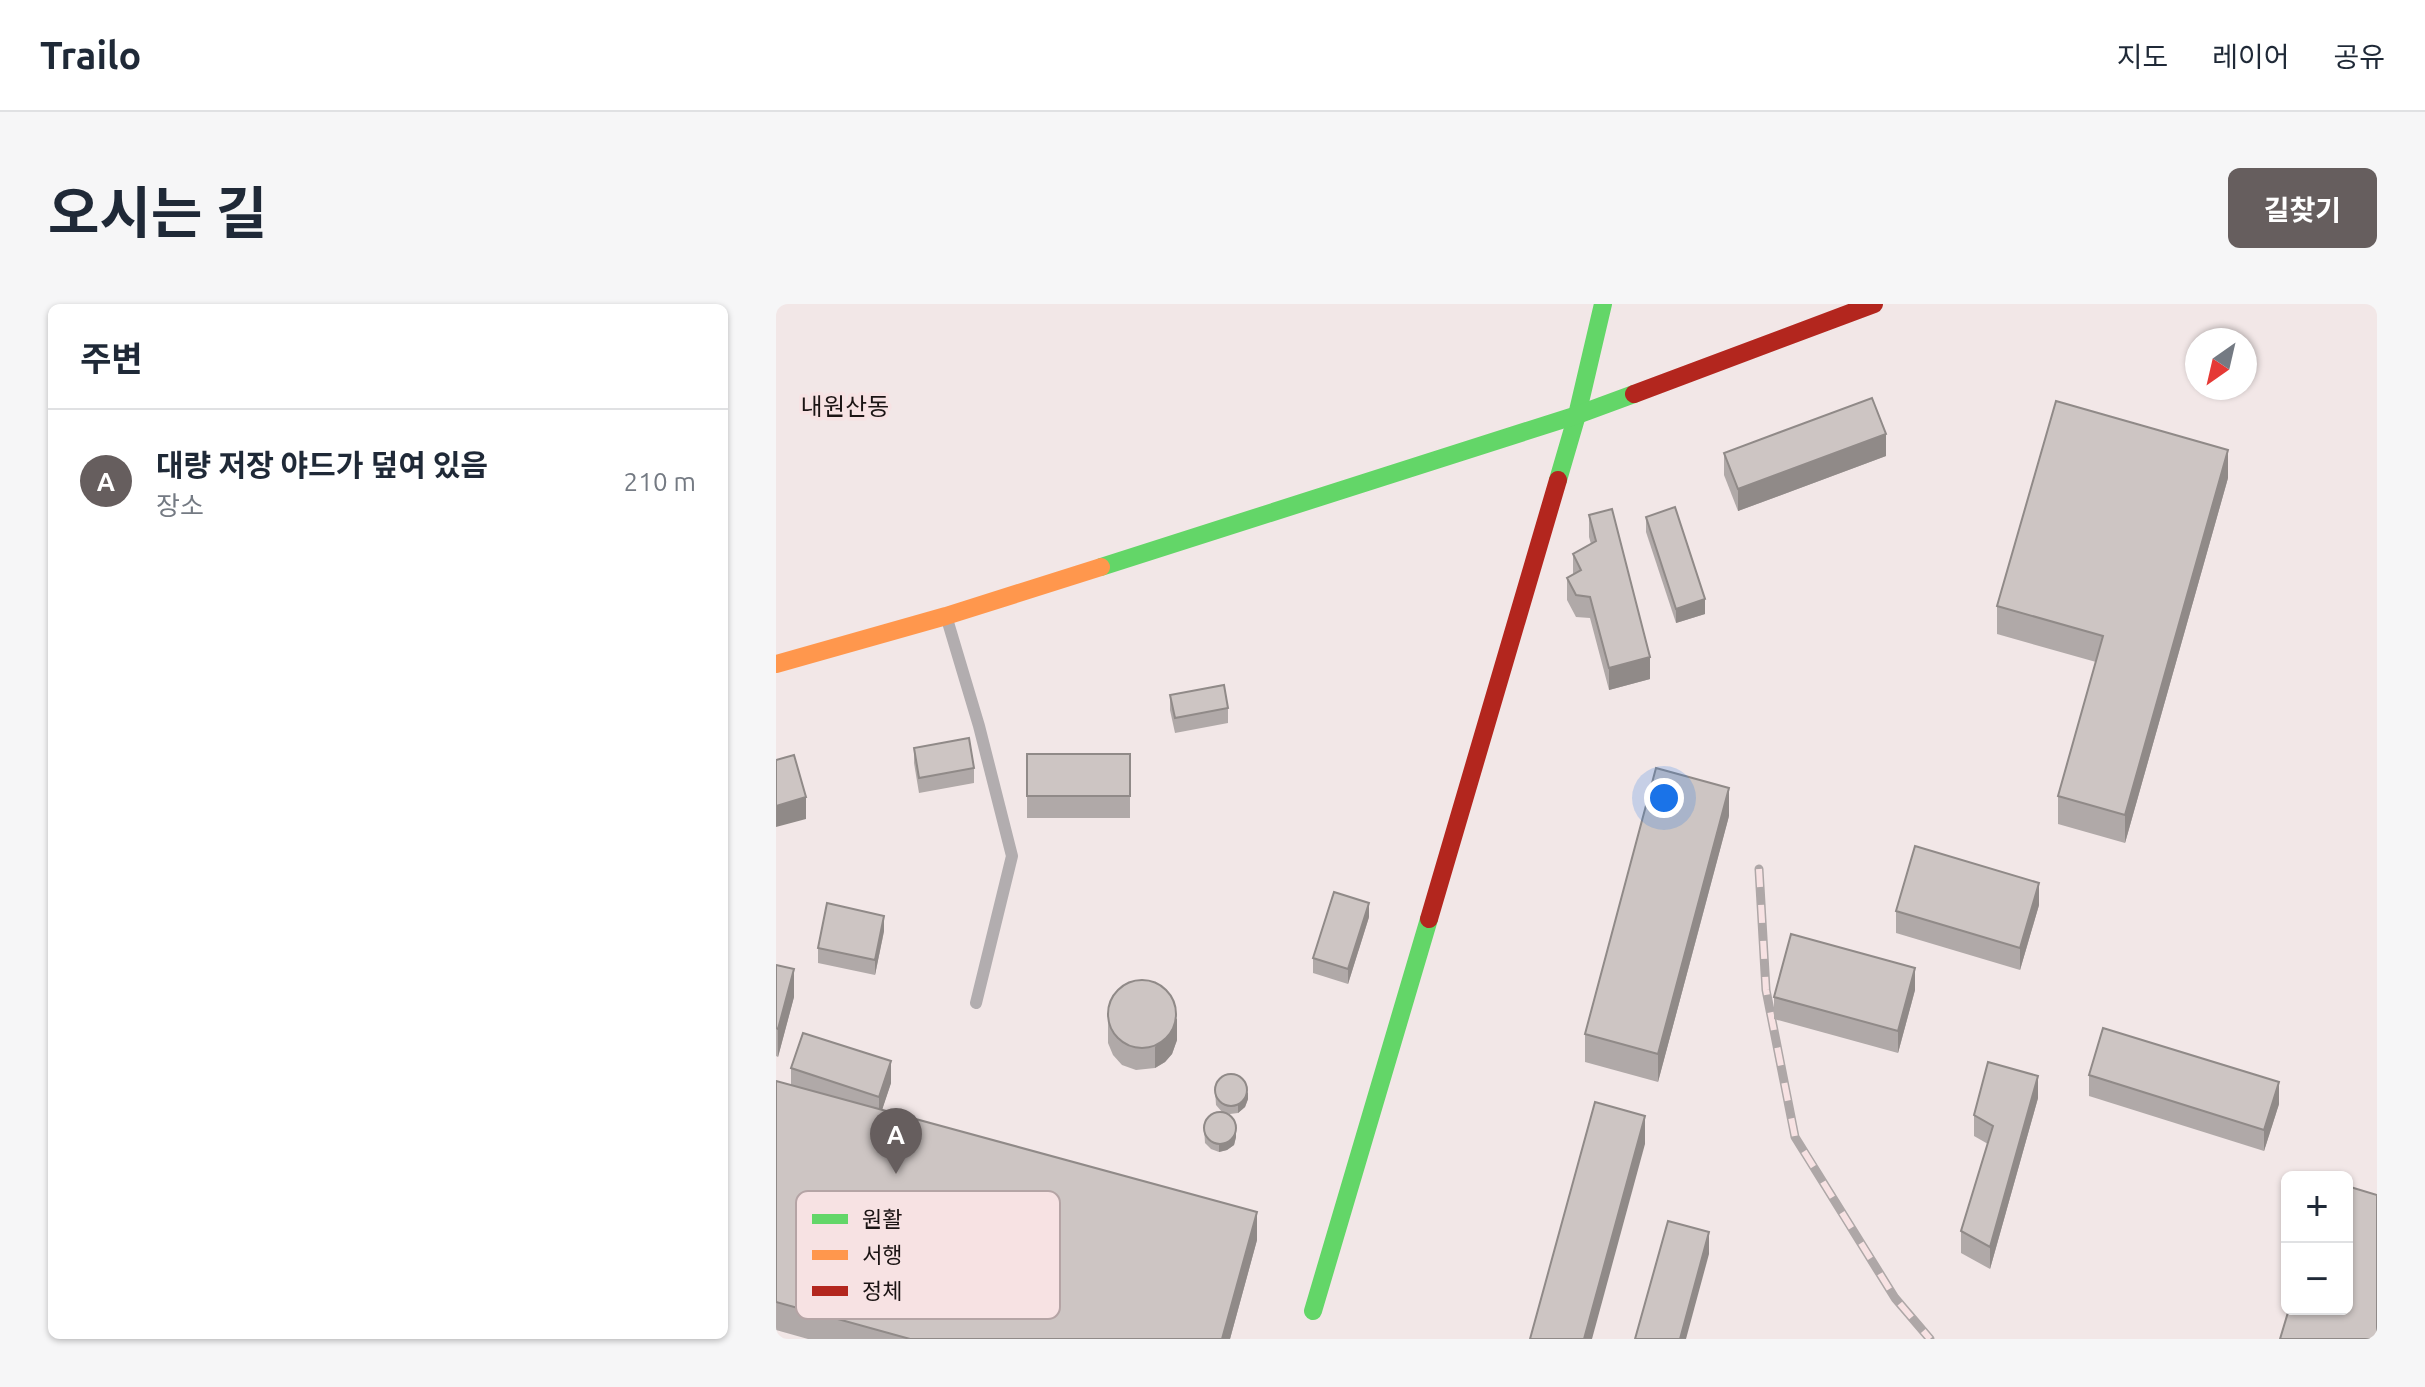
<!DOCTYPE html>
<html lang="ko">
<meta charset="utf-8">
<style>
body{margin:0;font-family:Ubuntu,"Noto Sans KR",sans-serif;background:#f6f6f7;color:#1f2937}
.controls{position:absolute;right:24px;bottom:24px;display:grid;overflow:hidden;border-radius:12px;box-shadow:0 2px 6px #0004}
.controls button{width:72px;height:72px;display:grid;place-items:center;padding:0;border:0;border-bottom:2px solid #e0e1e3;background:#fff;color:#1f2937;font:40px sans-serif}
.compass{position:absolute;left:1409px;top:24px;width:72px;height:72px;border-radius:50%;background:#fff;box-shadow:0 2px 6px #0004;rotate:214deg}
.you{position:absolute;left:888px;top:494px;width:28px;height:28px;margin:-20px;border:6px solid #fff;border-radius:50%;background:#1a73e8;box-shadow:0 0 0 12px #1a73e833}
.badge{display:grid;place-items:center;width:52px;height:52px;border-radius:50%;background:#665e5e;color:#fff;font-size:26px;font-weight:700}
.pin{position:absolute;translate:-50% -66px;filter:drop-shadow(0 2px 4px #0008)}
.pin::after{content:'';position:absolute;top:42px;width:28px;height:24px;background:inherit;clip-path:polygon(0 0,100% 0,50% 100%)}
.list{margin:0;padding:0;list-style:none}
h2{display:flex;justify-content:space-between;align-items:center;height:104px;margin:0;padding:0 32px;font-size:34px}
h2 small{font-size:26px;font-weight:400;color:#747a83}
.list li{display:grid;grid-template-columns:52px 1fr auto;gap:24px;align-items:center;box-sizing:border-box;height:144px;padding:0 32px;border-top:2px solid #e0e1e3}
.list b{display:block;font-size:30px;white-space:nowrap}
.list p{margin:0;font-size:26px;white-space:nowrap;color:#747a83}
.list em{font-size:26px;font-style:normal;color:#747a83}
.map{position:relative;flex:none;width:1601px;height:1035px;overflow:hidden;border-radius:12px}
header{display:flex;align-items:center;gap:48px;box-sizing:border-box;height:112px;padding:0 40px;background:#fff;border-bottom:2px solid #e0e1e3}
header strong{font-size:38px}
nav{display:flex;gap:44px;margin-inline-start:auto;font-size:28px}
.intro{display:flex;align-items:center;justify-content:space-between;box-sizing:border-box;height:192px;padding:0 48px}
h1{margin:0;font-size:56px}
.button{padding:20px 36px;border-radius:12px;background:#665e5e;color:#fff;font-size:28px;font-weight:700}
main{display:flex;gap:48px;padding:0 48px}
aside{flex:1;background:#fff;border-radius:12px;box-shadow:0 2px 6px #0004}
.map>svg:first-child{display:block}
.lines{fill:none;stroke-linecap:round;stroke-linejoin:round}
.lane{stroke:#b2adaf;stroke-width:12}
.fast{stroke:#63d668;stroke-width:18}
.slow{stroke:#ff974d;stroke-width:18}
.jam{stroke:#b3261e;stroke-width:18}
.rail-casing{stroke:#aea7a7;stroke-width:9}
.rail{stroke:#f7e2e3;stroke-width:6;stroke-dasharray:18;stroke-linecap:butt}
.wall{fill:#b0a9a8}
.shaded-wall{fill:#908a88}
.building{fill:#cdc5c3;stroke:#908a88;stroke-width:2}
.labels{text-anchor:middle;stroke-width:7;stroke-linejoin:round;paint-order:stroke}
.quarter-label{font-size:24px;fill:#1b1414;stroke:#f7e2e3}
.key{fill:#f7e2e3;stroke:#b5a4a5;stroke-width:2}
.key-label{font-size:22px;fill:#1b1414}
</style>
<header>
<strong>Trailo</strong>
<nav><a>지도</a><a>레이어</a><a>공유</a></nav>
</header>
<div class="intro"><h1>오시는 길</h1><a class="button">길찾기</a></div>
<main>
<aside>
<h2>주변<small></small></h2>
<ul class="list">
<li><span class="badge">A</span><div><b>대량 저장 야드가 덮여 있음</b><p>장소</p></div><em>210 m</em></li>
</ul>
</aside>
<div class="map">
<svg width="1601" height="1035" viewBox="0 0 1601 1035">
<rect width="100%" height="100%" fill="#f2e7e7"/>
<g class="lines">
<!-- lane -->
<path class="lane" d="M171,315L203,422L236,552L200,699"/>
<!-- fast -->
<g class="fast">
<path d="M782,176L801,111L827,0"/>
<path d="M325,263L801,111L858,90"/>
<path d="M537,1007L653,615"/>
</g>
<!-- slow -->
<path class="slow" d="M0,360L170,312L325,263"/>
<!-- jam -->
<g class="jam">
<path d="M858,90L1098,0"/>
<path d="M653,615L782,176"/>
</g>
<defs>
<path id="rail" d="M983,565L990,686L1019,833L1119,994L1154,1035"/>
</defs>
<!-- rail casing -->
<use href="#rail" class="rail-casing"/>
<!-- rail -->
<use href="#rail" class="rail"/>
</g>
<!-- wall -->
<g class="wall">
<path d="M948,149L1110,152L962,207L948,171Z"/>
<path d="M1452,174L1349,539L1282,520V492L1320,358L1221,330V302Z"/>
<path d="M813,211L874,375L833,386L814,314L800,313L791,296V274L797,270V250L815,240L813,233Z"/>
<path d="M870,213L929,310L900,319L870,228Z"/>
<path d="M394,391L452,404V419L399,429L394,406Z"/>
<path d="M138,444L198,464V479L143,489L138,459Z"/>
<rect x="251" y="450" width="103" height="64"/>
<path d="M953,512L882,778L809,758V730Z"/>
<path d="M1263,601L1244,666L1120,629V607Z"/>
<path d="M593,613L572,680L537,669V654Z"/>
<path d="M108,627L99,671L42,659V644Z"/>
<path d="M0,661L18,693L2,753L0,752Z"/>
<path d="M1139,686L1122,749L998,715V693Z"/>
<path d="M332,718L401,736L396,750L389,758L379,764L360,766L346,761L337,751L332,739Z"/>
<path d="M15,764L115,779L106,806L481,936L454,1035H32L0,1026V777L15,781Z"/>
<path d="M1313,771L1503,800L1488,847L1313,792Z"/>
<path d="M439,785L472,795L469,803L462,809L454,810L446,808L440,801Z"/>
<path d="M1262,794L1214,965L1185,949V927L1212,840L1198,832V811Z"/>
<path d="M428,823L460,833L458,841L451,846L443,848L435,845L429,839Z"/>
</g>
<!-- shaded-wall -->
<g class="shaded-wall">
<path d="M1110,130V152L962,207V185Z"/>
<path d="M1452,146V174L1349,539V511Z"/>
<path d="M929,295V310L900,319V305Z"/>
<path d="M874,353V375L833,386V364Z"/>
<path d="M953,484V512L882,778V750Z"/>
<path d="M30,493V515L0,523V502Z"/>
<path d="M1263,579V601L1244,666V644Z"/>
<path d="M593,599V613L572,680V665Z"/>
<path d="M108,612V627L99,671V656Z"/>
<path d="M1139,664V686L1122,749V727Z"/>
<path d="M18,665V693L2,753V725Z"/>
<path d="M401,714V736L396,750L389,758L379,764V743Z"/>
<path d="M115,757V779L103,815V793Z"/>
<path d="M1262,772V794L1214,965V943Z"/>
<path d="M1503,778V800L1488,847V826Z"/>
<path d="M472,788V795L469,803L462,809V801Z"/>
<path d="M869,812V840L816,1035H808Z"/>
<path d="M460,825V833L458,841L451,846L443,848V841Z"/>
<path d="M481,908V936L454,1035H446Z"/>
<path d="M933,928V950L910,1035H904Z"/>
</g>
<!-- building -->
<g class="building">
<path d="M1096,94L1110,130L962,185L948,149Z"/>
<path d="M1280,97L1452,146L1349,511L1282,492L1327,332L1221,302Z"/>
<path d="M899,203L929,295L900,305L870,213Z"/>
<path d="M836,205L874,353L833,364L814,293L800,291L791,274L805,266L797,250L820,237L813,211Z"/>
<path d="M448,381L452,404L399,414L394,391Z"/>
<path d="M193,434L198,464L143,474L138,444Z"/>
<rect x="251" y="450" width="103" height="42"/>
<path d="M18,451L30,493L0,502V456Z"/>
<path d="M880,464L953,484L882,750L809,730Z"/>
<path d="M1139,542L1263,579L1244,644L1120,607Z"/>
<path d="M558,588L593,599L572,665L537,654Z"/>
<path d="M51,599L108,612L99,656L42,644Z"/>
<path d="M1015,630L1139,664L1122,727L998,693Z"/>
<path d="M0,661L18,665L2,725L0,724Z"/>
<circle cx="366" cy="710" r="34"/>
<path d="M1327,724L1503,778L1488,826L1313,771Z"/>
<path d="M27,729L115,757L103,793L15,764Z"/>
<path d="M1212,758L1262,772L1214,943L1185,927L1217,822L1198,811Z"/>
<circle cx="455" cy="786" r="16"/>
<path d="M0,777L481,908L446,1035H134L0,998Z"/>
<path d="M819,798L869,812L808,1035H754Z"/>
<circle cx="444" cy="824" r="16"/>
<path d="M1571,882L1601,891V1035H1504L1513,1005H1571Z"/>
<path d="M892,917L933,928L904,1035H859Z"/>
</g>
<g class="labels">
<!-- quarter labels -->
<g class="quarter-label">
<text x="69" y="111">내원산동</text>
</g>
</g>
<!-- legend -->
<rect x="20" y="887" width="264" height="128" rx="12" class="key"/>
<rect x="36" y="910" width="36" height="10" fill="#63d668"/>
<rect x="36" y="946" width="36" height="10" fill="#ff974d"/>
<rect x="36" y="982" width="36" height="10" fill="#b3261e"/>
<g class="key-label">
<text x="86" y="923">원활</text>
<text x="86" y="959">서행</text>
<text x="86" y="995">정체</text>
</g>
</svg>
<div class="controls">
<button>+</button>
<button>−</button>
</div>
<svg class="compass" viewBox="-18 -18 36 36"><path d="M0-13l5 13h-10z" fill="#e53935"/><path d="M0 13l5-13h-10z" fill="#747a83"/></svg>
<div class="you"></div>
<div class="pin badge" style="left:120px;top:870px">A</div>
</div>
</main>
